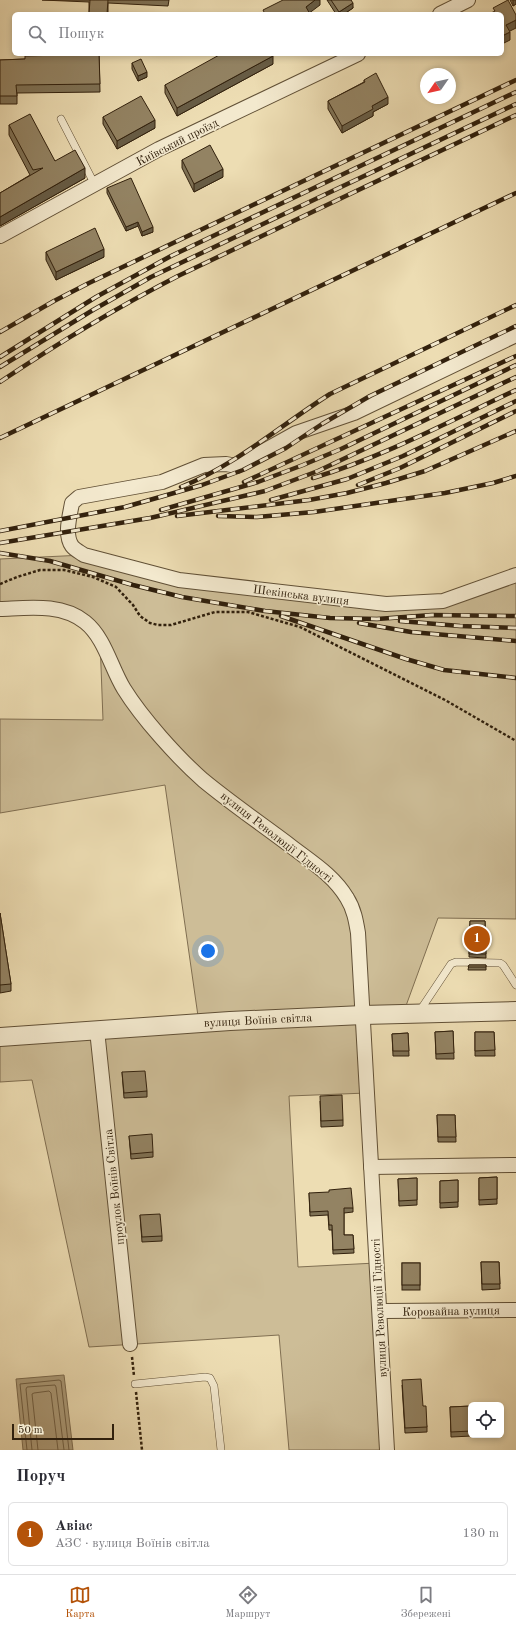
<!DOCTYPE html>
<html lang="uk">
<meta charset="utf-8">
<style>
body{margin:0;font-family:"Old Standard TT",serif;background:#f2f2f3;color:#2b2b33}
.controls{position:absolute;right:12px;bottom:12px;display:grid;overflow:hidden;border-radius:6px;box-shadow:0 2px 6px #0003}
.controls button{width:36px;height:36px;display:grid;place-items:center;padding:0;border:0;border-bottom:1px solid #e1e1e2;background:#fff;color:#2b2b33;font:20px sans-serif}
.compass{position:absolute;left:420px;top:68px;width:36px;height:36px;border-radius:50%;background:#fff;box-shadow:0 2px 6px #0003;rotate:236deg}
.scale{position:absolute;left:12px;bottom:10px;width:102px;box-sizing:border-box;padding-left:4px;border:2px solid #32210d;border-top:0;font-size:11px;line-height:14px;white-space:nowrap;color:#32210d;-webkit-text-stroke:3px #f3e9ce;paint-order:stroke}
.you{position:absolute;left:208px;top:951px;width:14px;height:14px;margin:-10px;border:3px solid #fff;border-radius:50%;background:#1a73e8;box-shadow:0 0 0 6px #1a73e833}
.badge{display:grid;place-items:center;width:26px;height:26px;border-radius:50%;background:#b45309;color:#fff;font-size:13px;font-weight:700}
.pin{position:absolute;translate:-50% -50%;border:2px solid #fff;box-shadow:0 1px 4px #0006}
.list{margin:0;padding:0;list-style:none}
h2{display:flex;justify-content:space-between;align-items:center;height:52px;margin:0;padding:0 16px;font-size:17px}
h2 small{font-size:13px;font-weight:400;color:#7c7c81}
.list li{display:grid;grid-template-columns:26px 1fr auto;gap:12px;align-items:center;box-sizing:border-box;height:64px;margin:0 8px 8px;padding:0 8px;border:1px solid #e1e1e2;border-radius:6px}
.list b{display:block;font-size:15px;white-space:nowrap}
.list p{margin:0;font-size:13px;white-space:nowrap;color:#7c7c81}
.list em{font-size:13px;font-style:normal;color:#7c7c81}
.icon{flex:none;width:22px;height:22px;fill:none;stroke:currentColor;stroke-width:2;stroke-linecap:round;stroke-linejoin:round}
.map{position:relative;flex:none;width:516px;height:1450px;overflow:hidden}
.search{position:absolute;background:#fff;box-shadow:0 2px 6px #0003;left:12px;right:12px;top:12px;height:44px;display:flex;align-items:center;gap:10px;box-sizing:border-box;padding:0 14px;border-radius:6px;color:#7c7c81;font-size:15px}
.sheet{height:124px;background:#fff}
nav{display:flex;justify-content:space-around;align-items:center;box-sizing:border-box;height:56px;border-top:1px solid #e1e1e2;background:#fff;font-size:11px;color:#7c7c81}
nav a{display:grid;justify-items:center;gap:2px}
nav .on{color:#b45309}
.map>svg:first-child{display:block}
.green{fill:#cdbd97;stroke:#806f52}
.water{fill:#ad9d7b;stroke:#7c6b4f}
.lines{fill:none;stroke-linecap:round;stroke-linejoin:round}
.shore{stroke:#705f44;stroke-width:1}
.service-casing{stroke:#615036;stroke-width:8}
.minor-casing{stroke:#615036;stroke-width:16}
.tertiary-casing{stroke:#615036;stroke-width:20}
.path{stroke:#32210d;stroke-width:2.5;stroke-dasharray:3 2;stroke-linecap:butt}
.service{stroke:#f3e9ce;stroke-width:7}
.minor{stroke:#f3e9ce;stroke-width:14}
.tertiary{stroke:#f3e9ce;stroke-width:18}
.rail-casing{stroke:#32210d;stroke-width:4.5}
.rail{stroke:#f3e9ce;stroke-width:3;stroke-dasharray:9;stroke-linecap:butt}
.wall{fill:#7e7155;stroke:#32210d}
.shaded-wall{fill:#675c45;stroke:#32210d}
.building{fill:#938363;stroke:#32210d}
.labels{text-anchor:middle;stroke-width:3;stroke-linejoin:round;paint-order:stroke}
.street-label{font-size:12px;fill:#32210d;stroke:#f3e9ce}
</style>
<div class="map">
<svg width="516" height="1450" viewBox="0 0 516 1450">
<rect width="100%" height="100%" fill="#edddb3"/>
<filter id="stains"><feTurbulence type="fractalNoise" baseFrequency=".005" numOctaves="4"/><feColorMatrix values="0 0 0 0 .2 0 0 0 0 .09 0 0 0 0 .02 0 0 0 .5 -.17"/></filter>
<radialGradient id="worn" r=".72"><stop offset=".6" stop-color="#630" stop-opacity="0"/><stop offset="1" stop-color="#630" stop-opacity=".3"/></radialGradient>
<!-- green -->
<path class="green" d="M84,555L239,587L443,601L516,575V919L438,918L403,1014L363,1016L367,1093L289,1096L298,1267L376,1263L387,1450H289L279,1335L89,1347L32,1080L0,1082V1038L199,1023L165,785L0,813V719L103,720L100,640L73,615L0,609V559Z"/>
<!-- water -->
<path class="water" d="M64,1375L73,1450H23L16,1379Z"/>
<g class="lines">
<!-- shore -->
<g class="shore">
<path d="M27,1450L20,1384L59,1380L61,1381L69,1450"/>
<path d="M32,1450L26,1389L27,1387L55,1385L56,1387L64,1450"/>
<path d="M38,1450L32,1394L34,1393L49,1391L51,1393L58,1450"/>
</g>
<defs>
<g id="service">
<path d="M61,119L95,185"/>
<path d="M419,1012L451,964L456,962L500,963L503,965L516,985"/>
<path d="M135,1384L205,1377L210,1378L214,1386L221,1450"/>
</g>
<g id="minor">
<path d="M440,14L468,0"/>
<path d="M0,236L159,149L358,54"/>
<path d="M516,335L354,413L296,433L237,466L226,464L204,465L162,482L79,497L72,503C70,515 64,535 72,546C75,550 80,552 84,555L179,580L386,604L443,601L516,575"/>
<path d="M0,609C28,608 61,603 85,622C105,638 111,668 124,689C142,718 177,757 203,780C232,804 263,825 292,847C313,863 334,876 347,898C354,909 356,921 358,933L387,1450"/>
<path d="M97,1030L130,1344"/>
<path d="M371,1167L516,1165"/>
<path d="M385,1311L516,1310"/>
</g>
<path id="tertiary" d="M0,1037L230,1021L363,1015L516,1011"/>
</defs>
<!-- service casing -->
<use href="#service" class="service-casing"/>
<!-- minor casing -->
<use href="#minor" class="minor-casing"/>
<!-- tertiary casing -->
<use href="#tertiary" class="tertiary-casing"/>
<!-- path -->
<g class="path">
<path d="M0,584L17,577L40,570H64L93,577L116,587L133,605L140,616L150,623L158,625H171L215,612H248L300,627L445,700L516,741"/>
<path d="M132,1357L134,1376"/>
<path d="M136,1392L142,1450"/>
</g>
<!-- service -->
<use href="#service" class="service"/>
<!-- minor -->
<use href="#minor" class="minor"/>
<!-- tertiary -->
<use href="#tertiary" class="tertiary"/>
<defs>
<g id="rail">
<path d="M0,332L54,301L89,283L516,80"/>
<path d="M0,357L96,297L171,256L516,92"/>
<path d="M0,367L93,310L151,277L516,104"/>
<path d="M0,382C58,343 116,308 178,276L516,115"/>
<path d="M0,438L516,193"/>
<path d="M313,478C383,457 450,421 516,390"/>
<path d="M244,482L516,356"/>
<path d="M358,485L400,468L516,411"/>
<path d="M181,487C236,465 281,425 330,394L516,305"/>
<path d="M271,500L347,479L403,456L516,401"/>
<path d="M161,510L258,482L303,465L341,449L516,365"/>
<path d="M177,516L309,500L347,493L386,483L425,471L516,431"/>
<path d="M218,516L257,517L314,512L445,493L493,483L516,476"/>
<path d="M0,531L125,507L202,485L243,470L286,448L322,424L370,396L516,326"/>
<path d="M0,543L150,518L265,491L318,471L516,377"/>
<path d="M0,553L50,561L133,585L182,597L265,611L330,618L377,619L432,615L516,616"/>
<path d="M281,616L406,659L444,670L516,678"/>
<path d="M400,621L460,626L516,628"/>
<path d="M359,623L411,632L516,641"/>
</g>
</defs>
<!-- rail casing -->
<use href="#rail" class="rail-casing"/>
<!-- rail -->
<use href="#rail" class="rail"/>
</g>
<!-- wall -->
<g class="wall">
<path d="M42,0H169L168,6L108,3V14H89V2Z"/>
<path d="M327,0H351L353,8L344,14H336Z"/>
<path d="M510,0H516V4L513,6Z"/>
<path d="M99,54L100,92L17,93V104H0V60L25,59Z"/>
<path d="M132,63L147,77L138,81L132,69Z"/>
<path d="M273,64L177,116L165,93V85Z"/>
<path d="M364,80L388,104L373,112V116L342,133L328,109V101L364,82Z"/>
<path d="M103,117L155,128L117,149L103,124Z"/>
<path d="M9,125L55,161L85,178L0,226V193L30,175L9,135Z"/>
<path d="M182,160L223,177L194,192L182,168Z"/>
<path d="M107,188L153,232L142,236L138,226L126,231L107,193Z"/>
<path d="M46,252L104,257L56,280L46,260Z"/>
<path d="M0,913L11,984V991L0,993Z"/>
<path d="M470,921H485L486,958L469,957Z"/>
<path d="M469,965H486V970H468Z"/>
<path d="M453,1031L454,1059H436L435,1032Z"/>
<path d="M475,1032H494L495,1056H475Z"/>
<path d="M408,1033L409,1056H393L392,1034Z"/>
<path d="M122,1072L147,1091V1097L124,1098Z"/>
<path d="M320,1101L343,1120V1126L321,1127Z"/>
<path d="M437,1115H455L456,1142H438Z"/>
<path d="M129,1136L153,1152V1157L131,1159Z"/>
<path d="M497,1177V1204L479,1205V1178Z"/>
<path d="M417,1178V1205L399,1206L398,1179Z"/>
<path d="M458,1180V1207L440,1208V1181Z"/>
<path d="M309,1193L353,1208V1212L344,1213V1235H353L354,1253L333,1254L332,1230H329L328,1215L310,1216Z"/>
<path d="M140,1215L162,1236V1241L142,1242Z"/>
<path d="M481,1262H499L500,1289L482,1290Z"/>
<rect x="402" y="1263" width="18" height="27"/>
<path d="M402,1385L423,1406L427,1427V1432L405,1433Z"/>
<path d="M471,1406V1435H472V1436L451,1437L450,1407Z"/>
</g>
<!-- shaded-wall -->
<g class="shaded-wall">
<path d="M315,0H320V5L308,14L306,7Z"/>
<path d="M514,0H516V4L513,6V0Z"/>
<path d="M353,3V8L344,14H339V12Z"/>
<path d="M516,20V28L506,33V25Z"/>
<path d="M510,32V40L502,44V36Z"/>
<path d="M273,56V64L177,116V108Z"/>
<path d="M147,72V77L138,81V76Z"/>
<path d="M388,97V104L373,112V116L342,133V126L372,106Z"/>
<path d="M155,120V128L117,149V141Z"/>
<path d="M85,168V178L0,226V217Z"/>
<path d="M223,169V177L194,192V184Z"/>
<path d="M138,222V226L126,231V227Z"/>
<path d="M153,227V232L142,236V232Z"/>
<path d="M104,249V257L56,280V272Z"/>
</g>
<!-- building -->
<g class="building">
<path d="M90,0H108L107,14H89Z"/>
<path d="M283,0H315L306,7L310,14H265L263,10Z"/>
<path d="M331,0H351L353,3L339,12Z"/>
<path d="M508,0L516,15V20L506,25L510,32L502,36V14H489L495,11L493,8Z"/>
<path d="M99,54L100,84L16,85L17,96H0V60L25,59V56Z"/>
<path d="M221,54H272L273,56L177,108L165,85Z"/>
<path d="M141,59L147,72L138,76L132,63Z"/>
<path d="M376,73L388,97L372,106L373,109L342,126L328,101L365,82L364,80Z"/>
<path d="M141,96L155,120L117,141L103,117Z"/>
<path d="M30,114L55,161L75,150L85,168L0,217V193L43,168L33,170L9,125Z"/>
<path d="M210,145L223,169L194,184L182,160Z"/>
<path d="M131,178L153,227L142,232L138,222L126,227L107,188Z"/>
<path d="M95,228L104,249L56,272L46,252Z"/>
<path d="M0,913L11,984L0,985Z"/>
<path d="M470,921H485L486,954H469Z"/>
<path d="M469,965H486V967H468Z"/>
<path d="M453,1031L454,1053L436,1054L435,1032Z"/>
<path d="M475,1032H494L495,1050L475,1051Z"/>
<path d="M408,1033L409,1051H393L392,1034Z"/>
<path d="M145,1071L147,1091L124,1093L122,1072Z"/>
<path d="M342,1095L343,1120L321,1121L320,1096Z"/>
<path d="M437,1115H455L456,1137H438Z"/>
<path d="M152,1134L153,1152L131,1154L129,1136Z"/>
<path d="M497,1177V1199L479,1200V1178Z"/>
<path d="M417,1178V1200L399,1201L398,1179Z"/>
<path d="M458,1180V1202L440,1203V1181Z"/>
<path d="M351,1188L353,1208H344V1235H353L354,1249L333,1250L332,1225H329L328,1211L310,1212L309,1193L329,1192V1190Z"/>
<path d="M160,1214L162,1236L142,1237L140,1215Z"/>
<path d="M481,1262H499L500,1284H482Z"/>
<rect x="402" y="1263" width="18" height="22"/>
<path d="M421,1379L423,1406H426L427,1427L405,1428L402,1380Z"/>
<path d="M471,1406V1431L451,1432L450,1407Z"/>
</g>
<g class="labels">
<!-- street labels -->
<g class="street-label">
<text transform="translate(177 142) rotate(-27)" y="4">Київський проїзд</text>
<text transform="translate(301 595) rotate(7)" y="4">Шекінська вулиця</text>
<text transform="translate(277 837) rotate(38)" y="4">вулиця Революції Гідності</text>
<text transform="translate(258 1020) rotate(-3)" y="4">вулиця Воїнів світла</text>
<text transform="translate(114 1187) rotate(-96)" y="4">проулок Воїнів Світла</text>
<text transform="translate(379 1308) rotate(-93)" y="4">вулиця Революції Гідності</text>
<text transform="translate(451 1311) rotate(-1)" y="4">Коровайна вулиця</text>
</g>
</g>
<rect width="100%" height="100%" filter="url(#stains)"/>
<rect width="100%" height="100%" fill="url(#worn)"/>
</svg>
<div class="controls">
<button><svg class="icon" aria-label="locate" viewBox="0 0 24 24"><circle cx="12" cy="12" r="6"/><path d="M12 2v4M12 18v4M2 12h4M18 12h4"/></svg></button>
</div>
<svg class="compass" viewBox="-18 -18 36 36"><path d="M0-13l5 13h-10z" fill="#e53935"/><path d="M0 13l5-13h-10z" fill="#7c7c81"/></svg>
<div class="scale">50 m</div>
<div class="you"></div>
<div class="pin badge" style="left:477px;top:939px">1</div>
<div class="search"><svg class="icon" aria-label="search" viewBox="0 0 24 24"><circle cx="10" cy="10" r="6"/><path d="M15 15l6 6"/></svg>Пошук</div>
</div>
<section class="sheet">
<h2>Поруч<small></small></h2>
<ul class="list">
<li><span class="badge">1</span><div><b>Авіас</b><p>АЗС · вулиця Воїнів світла</p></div><em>130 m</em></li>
</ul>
</section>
<nav>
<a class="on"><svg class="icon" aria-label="map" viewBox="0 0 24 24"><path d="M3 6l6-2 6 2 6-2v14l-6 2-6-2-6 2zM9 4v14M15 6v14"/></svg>Карта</a>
<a><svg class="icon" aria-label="directions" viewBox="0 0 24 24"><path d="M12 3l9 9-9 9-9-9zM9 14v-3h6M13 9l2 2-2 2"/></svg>Маршрут</a>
<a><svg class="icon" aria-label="saved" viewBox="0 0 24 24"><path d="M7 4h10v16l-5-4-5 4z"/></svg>Збережені</a>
</nav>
